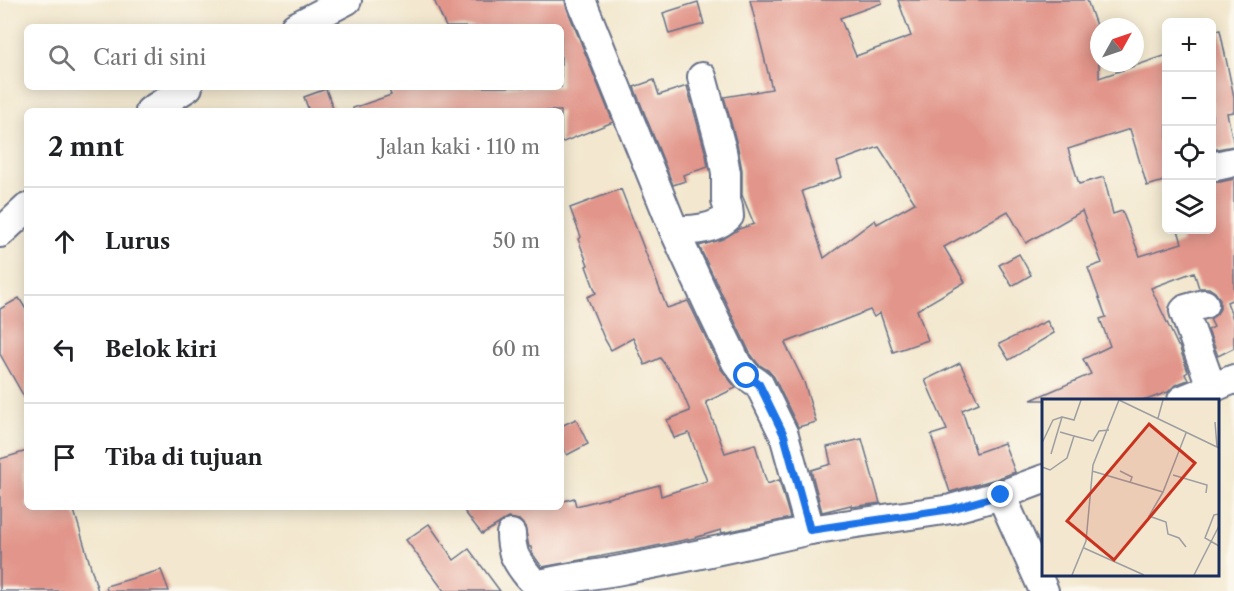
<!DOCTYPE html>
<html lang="id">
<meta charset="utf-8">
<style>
body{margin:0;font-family:"Libre Caslon Text",serif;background:#f2f2f2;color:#202124}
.controls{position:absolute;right:18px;top:18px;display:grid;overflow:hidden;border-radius:9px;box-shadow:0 3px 15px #0003}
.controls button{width:54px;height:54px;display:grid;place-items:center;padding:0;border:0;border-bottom:2px solid #e0e0e0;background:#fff;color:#202124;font:30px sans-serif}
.compass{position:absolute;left:1090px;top:18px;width:54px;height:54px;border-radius:50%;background:#fff;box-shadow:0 3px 15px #0003;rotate:50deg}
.stop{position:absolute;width:18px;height:18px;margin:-14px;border:4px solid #1a73e8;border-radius:50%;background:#fff}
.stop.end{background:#1a73e8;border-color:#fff;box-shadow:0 2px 6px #0008}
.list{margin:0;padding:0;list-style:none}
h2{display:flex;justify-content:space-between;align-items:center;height:78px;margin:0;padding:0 24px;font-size:26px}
h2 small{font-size:20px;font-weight:400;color:#757577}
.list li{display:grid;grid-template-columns:39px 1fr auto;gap:18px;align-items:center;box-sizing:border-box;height:108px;padding:0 24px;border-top:2px solid #e0e0e0}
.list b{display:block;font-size:22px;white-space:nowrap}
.list em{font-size:20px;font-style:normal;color:#757577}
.icon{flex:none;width:33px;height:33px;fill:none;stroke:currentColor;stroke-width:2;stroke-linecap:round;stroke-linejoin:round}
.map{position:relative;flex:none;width:1234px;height:591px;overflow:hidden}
.search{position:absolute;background:#fff;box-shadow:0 3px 15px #0003;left:24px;top:24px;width:540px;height:66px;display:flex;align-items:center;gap:15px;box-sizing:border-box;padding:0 21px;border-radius:9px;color:#757577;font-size:22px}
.panel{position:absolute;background:#fff;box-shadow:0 3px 15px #0003;left:24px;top:108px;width:540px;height:402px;border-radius:9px}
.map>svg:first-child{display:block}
.building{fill:#e2958a;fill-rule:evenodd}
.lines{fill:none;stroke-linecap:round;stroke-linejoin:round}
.minor-casing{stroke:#677086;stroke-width:32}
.minor{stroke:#fff;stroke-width:28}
.route{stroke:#1a73e8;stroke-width:8}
.inset-road{fill:none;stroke:#9d9ea2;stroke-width:1.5}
.view{fill:#c8321e;fill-opacity:0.15;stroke:#c8321e;stroke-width:3}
.inset-edge{fill:none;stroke:#1b2f5e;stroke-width:3}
</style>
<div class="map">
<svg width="1234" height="591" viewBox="0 0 1234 591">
<rect width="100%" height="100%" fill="#fbf7ec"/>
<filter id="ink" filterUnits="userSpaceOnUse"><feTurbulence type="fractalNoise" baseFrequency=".0167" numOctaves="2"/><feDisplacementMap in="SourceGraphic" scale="12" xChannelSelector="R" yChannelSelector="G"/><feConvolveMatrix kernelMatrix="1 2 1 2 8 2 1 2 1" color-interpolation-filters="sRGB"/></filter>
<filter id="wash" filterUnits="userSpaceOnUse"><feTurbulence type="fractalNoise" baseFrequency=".008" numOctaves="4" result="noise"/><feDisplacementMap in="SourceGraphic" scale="24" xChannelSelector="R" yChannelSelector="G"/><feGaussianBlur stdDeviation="1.35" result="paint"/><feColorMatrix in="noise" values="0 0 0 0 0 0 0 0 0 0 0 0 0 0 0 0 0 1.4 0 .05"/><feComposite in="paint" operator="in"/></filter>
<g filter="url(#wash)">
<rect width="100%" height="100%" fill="#f3e8cf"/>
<g id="blocks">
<!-- building -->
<g class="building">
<path d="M434,0H565L566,6L613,122L561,143V111H353V108L391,95L388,87H561V27H446Z"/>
<path d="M750,0H881L882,3L840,18L856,56L911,36L898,0H1087L1099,34V78L1167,55V180L1147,186L1130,129L1068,149L1079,184L1104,177L1113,214L1122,211L1140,256L1182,243L1178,230H1212V182H1220L1234,179V299L1227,302L1234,322V348L1218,356L1208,330L1214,327L1210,319L1216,315L1220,309V299L1215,292L1209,288H1199L1194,272L1151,288L1178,346H1179L1188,372L1185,374L1188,380L1175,385L1168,392L1146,400H1031L1091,374L1083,359L1110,346L1100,319L1106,317L1088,268L1102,263L1082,211L1026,243L1008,211L944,247L965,282L917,310L928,340L893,352L880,313L874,317L870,310L785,343L804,382L816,422L798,427L774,377L768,370L758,364L750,353L699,246L723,239L739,229L754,224L742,195V170L738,148L724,97L772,89ZM879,147L915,203L877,224L875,220L824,258L802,191L842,177L837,162Z"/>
<path d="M698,2L704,24L669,34L663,13Z"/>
<path d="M1220,30L1234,97V112L1227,113L1234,146L1212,150V31Z"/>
<path d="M654,80L659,95L687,86L706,155L708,167L683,175L685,181L673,185L634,87Z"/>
<path d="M326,89L334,111H309L304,97Z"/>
<path d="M621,189L667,308L688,301L721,369L736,388L706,402L725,453L755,444L767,484L779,480L790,518L722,533L721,530L694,538L646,548L542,567L532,553L531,547H529L525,526L519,520L508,518L482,534L461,507H561V502L574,498L576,506L659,485L661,496L707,481L689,433L674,438L667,420L690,411L678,382L660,358L645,365L633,338L611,350L604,338L587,297L596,293L586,266L588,265L578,239L581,237L570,208Z"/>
<path d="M1019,254L1031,275L1012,286L999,265Z"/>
<path d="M19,298L27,311V402L0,354V309Z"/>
<path d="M1047,321L1054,333L1009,360L999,344Z"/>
<path d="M960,363L979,403L962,410L976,453L1004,443L1015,472L996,479L950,492L931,435L947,430L925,380Z"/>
<path d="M576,419L588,444L567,455L561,444V426Z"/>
<path d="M862,439L880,503L851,507V505L822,512L811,470L831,464L827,447Z"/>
<path d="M27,451V507H73L98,591H0V459Z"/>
<path d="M429,524L454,560L469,549L500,591H444L406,540Z"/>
<path d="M161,570L169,591H107L106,586Z"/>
</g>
</g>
</g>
<g filter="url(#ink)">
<use href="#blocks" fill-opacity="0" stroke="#677086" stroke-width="1.5"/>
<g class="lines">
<defs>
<g id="minor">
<path d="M581,0L674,230L710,308L736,362L747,376L759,384L784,435L810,530L951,509L1001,495L1044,479"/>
<path d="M295,27L347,0"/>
<path d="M150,111L188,87"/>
<path d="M1216,166L1234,162"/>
<path d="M674,230C692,231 716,229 729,216L728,207L726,201V173L722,151L702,77"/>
<path d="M0,233L27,208"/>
<path d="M1204,304L1186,309L1184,311L1212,389"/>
<path d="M1182,400L1234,379"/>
<path d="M1001,495L1044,591"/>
<path d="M511,534C511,541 512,547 514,554C517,561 531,584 540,585C541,585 543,584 545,583"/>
<path d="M548,591L545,583C571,576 599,575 626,569C688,557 749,544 810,530"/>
</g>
</defs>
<!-- minor casing -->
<use href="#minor" class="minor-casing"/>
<!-- minor -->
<use href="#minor" class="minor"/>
</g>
</g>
<g class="lines" filter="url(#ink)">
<!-- route -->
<path class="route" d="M747,376L759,384L784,435L810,530L951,509L1001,495"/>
</g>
<!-- overview -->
<g transform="translate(1042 399)">
<rect width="177" height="177" fill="#f3e8cf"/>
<path class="inset-road" d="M77,1L177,49M116,19L121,1M173,23L175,48M32,37L51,42L57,32L67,31M0,44L11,21L20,18M9,55L20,18L32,21L39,1M0,68L8,71L25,59L32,37L18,33M50,72L121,93L144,34M78,72L90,78L88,84M131,76L165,86L164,94M121,93L107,117L124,123L126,135L137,139L144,148M177,115L172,116L163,139L177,147M42,149L102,176M30,176L44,142L51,66L77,1M152,176L177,127"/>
<path class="view" d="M107,25L153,64L72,161L25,122Z"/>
<rect width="177" height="177" class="inset-edge"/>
</g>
</svg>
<div class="controls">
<button>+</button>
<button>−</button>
<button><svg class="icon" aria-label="locate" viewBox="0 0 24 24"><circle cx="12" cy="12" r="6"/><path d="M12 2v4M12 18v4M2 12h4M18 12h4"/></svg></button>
<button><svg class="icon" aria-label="layers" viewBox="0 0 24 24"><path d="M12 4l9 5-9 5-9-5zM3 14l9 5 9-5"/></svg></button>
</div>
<svg class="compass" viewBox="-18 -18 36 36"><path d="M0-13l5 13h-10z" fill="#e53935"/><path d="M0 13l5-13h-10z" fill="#757577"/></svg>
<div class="stop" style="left:747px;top:376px"></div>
<div class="stop end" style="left:1001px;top:495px"></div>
<div class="search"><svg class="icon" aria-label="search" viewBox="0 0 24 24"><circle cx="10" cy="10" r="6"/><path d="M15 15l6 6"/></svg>Cari di sini</div>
<section class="panel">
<h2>2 mnt<small>Jalan kaki · 110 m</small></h2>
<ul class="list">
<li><svg class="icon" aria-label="ahead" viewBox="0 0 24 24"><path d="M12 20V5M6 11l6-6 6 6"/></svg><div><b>Lurus</b></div><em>50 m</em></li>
<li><svg class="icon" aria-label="left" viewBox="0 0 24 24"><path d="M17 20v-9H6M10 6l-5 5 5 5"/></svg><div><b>Belok kiri</b></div><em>60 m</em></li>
<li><svg class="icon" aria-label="arrive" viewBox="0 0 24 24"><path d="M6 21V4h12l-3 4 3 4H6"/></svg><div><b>Tiba di tujuan</b></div></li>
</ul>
</section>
</div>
